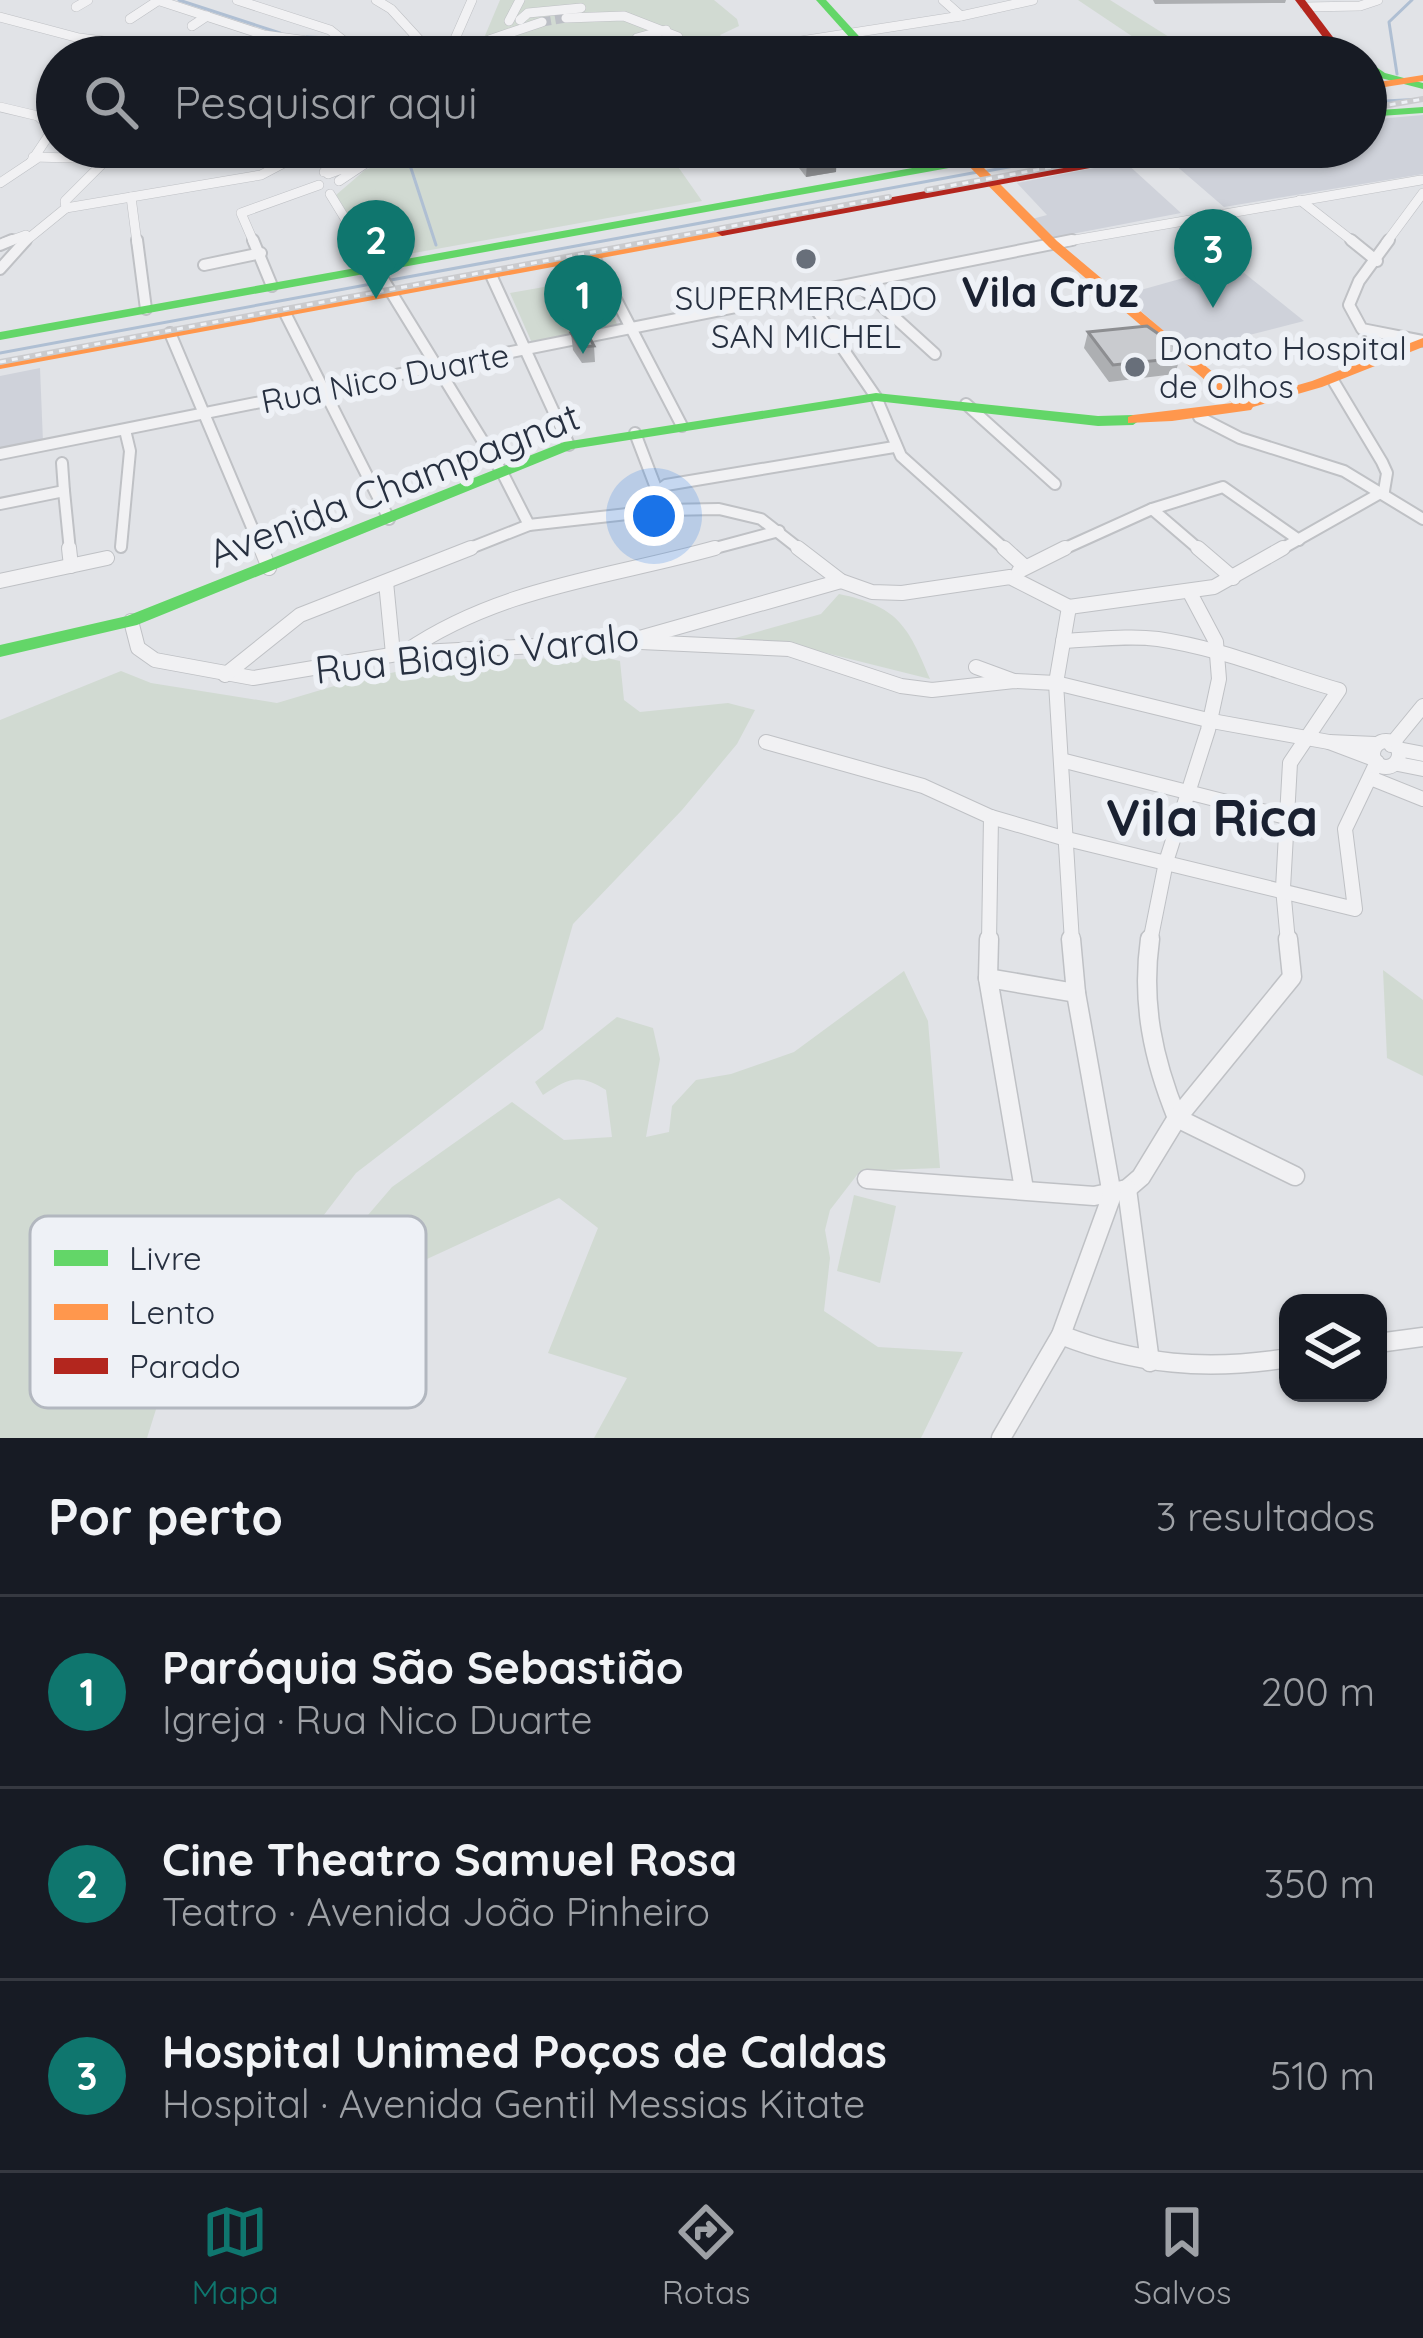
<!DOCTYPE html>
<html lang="pt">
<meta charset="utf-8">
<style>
body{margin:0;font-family:Quicksand,sans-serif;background:#20242c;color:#f1f3f6}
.controls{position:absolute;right:36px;bottom:36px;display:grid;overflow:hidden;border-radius:24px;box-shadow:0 3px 9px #0004}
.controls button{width:108px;height:108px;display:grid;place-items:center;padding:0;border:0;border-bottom:3px solid #363941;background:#171b24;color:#f1f3f6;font:60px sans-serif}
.you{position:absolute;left:654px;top:516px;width:42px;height:42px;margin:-30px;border:9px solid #fff;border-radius:50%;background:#1a73e8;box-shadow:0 0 0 18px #1a73e833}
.badge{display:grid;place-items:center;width:78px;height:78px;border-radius:50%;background:#0f766e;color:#fff;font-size:39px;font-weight:700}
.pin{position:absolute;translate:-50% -99px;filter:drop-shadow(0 3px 6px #0008)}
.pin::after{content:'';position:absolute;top:63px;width:42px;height:36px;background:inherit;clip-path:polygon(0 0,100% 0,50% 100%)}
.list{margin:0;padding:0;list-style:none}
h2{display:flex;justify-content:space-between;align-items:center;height:156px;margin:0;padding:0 48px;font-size:51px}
h2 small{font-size:39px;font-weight:400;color:#9ea1a6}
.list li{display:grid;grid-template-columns:78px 1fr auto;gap:36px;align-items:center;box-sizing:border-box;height:192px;padding:0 48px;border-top:3px solid #363941}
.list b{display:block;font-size:45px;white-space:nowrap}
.list p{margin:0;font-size:39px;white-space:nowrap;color:#9ea1a6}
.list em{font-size:39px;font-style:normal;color:#9ea1a6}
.icon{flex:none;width:66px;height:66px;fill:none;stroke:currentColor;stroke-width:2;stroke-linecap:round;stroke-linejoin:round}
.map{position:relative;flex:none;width:1423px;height:1438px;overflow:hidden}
.search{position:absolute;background:#171b24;box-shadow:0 3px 9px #0004;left:36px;right:36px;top:36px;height:132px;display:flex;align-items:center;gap:30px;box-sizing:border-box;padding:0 42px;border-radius:66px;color:#9ea1a6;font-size:45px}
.sheet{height:732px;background:#171b24}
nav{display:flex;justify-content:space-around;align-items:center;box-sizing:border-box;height:168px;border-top:3px solid #363941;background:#171b24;font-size:33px;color:#9ea1a6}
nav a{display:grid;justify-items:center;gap:6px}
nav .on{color:#0f766e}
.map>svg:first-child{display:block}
.built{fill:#cfd2da}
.green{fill:#d1dad2}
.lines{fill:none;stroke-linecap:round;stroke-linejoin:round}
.stream{stroke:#afbfd3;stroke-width:3}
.street-tunnel{stroke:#bcbfc6;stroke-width:9;stroke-dasharray:9 4.5;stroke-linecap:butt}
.street-far3-casing{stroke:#bfc1c5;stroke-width:10}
.street-far2-casing{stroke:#bfc1c5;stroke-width:14}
.street-far1-casing{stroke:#bfc1c5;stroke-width:16}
.street-casing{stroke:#bfc1c5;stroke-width:21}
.street-far3{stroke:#f1f1f3;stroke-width:9}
.street-far2{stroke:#f1f1f3;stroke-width:10}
.street-far1{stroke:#f1f1f3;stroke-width:14}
.street{stroke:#f1f1f3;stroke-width:18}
.fast{fill:#63d668;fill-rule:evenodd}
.slow{fill:#ff974d;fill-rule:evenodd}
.jam{fill:#b3261e;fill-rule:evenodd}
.rail-casing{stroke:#cacbce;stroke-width:6}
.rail{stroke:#eef1f6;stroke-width:3;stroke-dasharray:6;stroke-linecap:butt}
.wall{fill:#adafb2}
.shaded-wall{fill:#8d8e91}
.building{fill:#c9cbcf;stroke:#8d8e91;stroke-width:3}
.poi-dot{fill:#686f7a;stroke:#eef1f6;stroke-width:4.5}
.labels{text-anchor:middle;stroke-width:12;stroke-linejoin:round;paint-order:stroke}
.far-poi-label{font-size:33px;fill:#273040;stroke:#eef1f6}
.far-street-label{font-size:33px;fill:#273040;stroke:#eef1f6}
.street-label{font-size:39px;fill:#273040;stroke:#eef1f6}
.far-district-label{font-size:42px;font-weight:bold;fill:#1a2131;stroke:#eef1f6}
.district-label{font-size:51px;font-weight:bold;fill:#1a2131;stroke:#eef1f6}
.key{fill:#eef1f6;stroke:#b2b7bf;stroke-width:3}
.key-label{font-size:33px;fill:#273040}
</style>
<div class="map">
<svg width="1423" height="1438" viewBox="0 0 1423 1438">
<rect width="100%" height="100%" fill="#e1e3e7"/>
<!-- built -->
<g class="built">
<path d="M1423,115V174L1224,207L1166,157L1218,147H1366V120Z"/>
<path d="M1125,162L1181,213L1051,238L1032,219L1047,215L1017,183Z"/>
<path d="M1233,264L1304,321L1186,351L1123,295Z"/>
<path d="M40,368L43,442L0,451V376Z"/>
</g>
<!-- green -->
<g class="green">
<path d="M500,0H714L737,19L739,26L720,35L732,48L688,57H476Z"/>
<path d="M1078,0H1110L1201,57H1163Z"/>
<path d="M428,147H740L674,161L702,201L375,260L336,195L365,170Z"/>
<path d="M595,278L618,326L532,343L510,293Z"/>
<path d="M839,594C897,606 908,625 930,679L782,642L732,639L821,614Z"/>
<path d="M602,657L620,661L624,700L640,712L728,703L755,710L737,744L682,810L573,924L543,1029L356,1173L314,1228L208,1300L173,1355L147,1438H0V720L121,671L151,683L277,703L351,681L450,661Z"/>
<path d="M1383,970L1423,1000V1076L1387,1058Z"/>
<path d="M904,971L928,1021L940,1168L860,1171L830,1210L825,1230L830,1258L824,1311L878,1347L963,1352L921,1438H594L627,1378L548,1353L598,1228L559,1198L427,1259L365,1270L356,1229L392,1187L512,1102L564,1140L612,1137L606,1090C579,1073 569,1078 543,1095L535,1082L617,1017L653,1028L660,1059L646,1137L669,1132L672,1106L696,1080L731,1074L794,1052Z"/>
<path d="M854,1195L896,1206L880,1283L837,1271Z"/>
</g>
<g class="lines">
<!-- stream -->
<g class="stream">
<path d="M179,0L280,33"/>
<path d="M307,37L330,38"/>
<path d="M359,44L381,57"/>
<path d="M1397,74L1389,22L1412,0"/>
<path d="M1366,102L1423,99"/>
<path d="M407,156L436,245"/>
<path d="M987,171L1114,147"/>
<path d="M391,280L978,172"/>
<path d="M0,353L382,282"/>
</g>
<!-- street-tunnel -->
<path class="street-tunnel" d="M542,22L566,18"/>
<defs>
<g id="street-far3">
<path d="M157,0L264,35L351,47"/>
<path d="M237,0L330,30L364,57"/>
<path d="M376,0L391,9L435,57"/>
<path d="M943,0L961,16"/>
<path d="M76,7L88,0"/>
<path d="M1305,7L1360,6L1378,0"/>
<path d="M0,17L79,38L234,57"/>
<path d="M566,18L624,16L678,37L674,43L626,57"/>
<path d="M130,19L159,0"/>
<path d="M520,20L528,13L581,8"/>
<path d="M509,21L520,0"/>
<path d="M192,26L207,16"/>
<path d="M99,43L121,57"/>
<path d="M643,53L637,38L666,30"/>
<path d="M447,57L472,0"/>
<path d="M480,57L489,40L542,22"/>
<path d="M699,57L961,16L1033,0"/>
<path d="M0,107L38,116L49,126V135L31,162"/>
<path d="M33,157L150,160L233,147"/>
<path d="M375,157L407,147"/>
<path d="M324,172L349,147"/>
<path d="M328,174L375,157L339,181"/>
<path d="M0,183L36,159"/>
<path d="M330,194L360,243"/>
<path d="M131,197L137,243"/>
<path d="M1300,200L1355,243"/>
<path d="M66,208L261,175L314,147"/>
<path d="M4,243L26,235"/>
<path d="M23,243L66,208L65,201L119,147"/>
<path d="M254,243L241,213L319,185"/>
<path d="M1057,243L1421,180"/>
<path d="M1386,243L1423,193"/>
</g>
<g id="street-far2">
<path d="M137,240L146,309"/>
<path d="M253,240L272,286"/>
<path d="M359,240L503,474L529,525"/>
<path d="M1351,240L1377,261"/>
<path d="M1389,240L1359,281L1349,305L1362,329L1423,341"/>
<path d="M0,245L12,240"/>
<path d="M594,257L682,426"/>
<path d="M204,265L261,253"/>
<path d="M0,269L26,240"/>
<path d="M491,275L569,445"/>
<path d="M858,284L935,354"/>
<path d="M806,295L876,397L901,456L1007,551"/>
<path d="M285,313L389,519"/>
<path d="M170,333L262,551"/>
<path d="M1334,382L1382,462L1387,473L1384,491"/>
<path d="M966,404L1055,484"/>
<path d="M1199,417L1240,438L1344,471L1423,519"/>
<path d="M635,433L656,488"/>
<path d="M0,454L1072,240"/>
<path d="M64,491L70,551"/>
<path d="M0,504L64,491L62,463"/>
<path d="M1152,509L1223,487L1299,540"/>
<path d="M627,514L666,485L894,447"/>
<path d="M121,547L130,451L125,430"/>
<path d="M463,551L529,525L663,510L719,509L761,519L802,551"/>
<path d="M704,551L779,531"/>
<path d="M1059,551L1152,509L1201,551"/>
<path d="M1278,551L1384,491"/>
</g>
<g id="street-far1">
<path d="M69,548L71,566"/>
<path d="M261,548L269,568"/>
<path d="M798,548L841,581L872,592L902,593L1010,577L1069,607L1056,683L1072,942"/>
<path d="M1004,548L1025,567"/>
<path d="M1198,548L1233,578"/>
<path d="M1019,571L1065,548"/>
<path d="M0,581L107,558"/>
<path d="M386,582L393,654"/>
<path d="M1069,607L1214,587L1283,548"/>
<path d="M131,621L138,648L155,660L253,678L403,653L629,641L841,581"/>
<path d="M1063,641C1094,640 1127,635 1158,639C1220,648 1279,673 1339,690L1290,763L1283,888L1288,942"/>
<path d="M641,642L789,649L901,686L932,690L1014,681L1056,683L1212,721L1329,742"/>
<path d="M405,652C500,587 607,578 715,548"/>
<path d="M976,667L1014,681"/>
<path d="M225,675L300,615L471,548"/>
<circle cx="1386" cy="754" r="13"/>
<path d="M766,742L923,786L991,817L1063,838L1355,909L1345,829L1377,762"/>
<path d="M1391,745L1423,706"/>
<path d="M1398,749L1423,754"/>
<path d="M1374,759L1329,742L1375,744"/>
<path d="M1061,760L1286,817"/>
<path d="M1398,764L1423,769"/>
<path d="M1373,779L1423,799"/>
<path d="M989,942L991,817"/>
<path d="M1150,942L1166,862L1208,730L1219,679L1216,642L1189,591"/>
</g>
<g id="street">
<path d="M989,939L988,978L1024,1189"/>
<path d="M1150,939C1141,1003 1153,1059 1177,1118L1295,1176"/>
<path d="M988,978L1076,993"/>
<path d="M867,1179L1094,1196L1127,1189L1141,1177L1177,1118L1292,977L1288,939"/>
<path d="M1127,1189L1150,1362"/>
<path d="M1061,1335C1138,1365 1206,1371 1288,1358"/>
<path d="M1378,1343L1423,1337"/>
<path d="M1001,1438L1061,1335L1112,1195L1076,993L1071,939"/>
</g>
</defs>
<!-- street-far3 casing -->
<use href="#street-far3" class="street-far3-casing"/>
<!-- street-far2 casing -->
<use href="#street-far2" class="street-far2-casing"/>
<!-- street-far1 casing -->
<use href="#street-far1" class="street-far1-casing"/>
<!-- street casing -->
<use href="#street" class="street-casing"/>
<!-- street-far3 -->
<use href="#street-far3" class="street-far3"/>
<!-- street-far2 -->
<use href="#street-far2" class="street-far2"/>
<!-- street-far1 -->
<use href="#street-far1" class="street-far1"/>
<!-- street -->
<use href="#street" class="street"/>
<!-- fast -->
<g class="fast">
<path d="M816,0H826L878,57H867Z"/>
<path d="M1341,45H1349L1366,57H1354L1341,49Z"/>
<path d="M1366,60L1385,73L1423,83V89L1377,77L1366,68Z"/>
<path d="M1423,107V113L1366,117V111Z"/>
<path d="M1029,147H1054L1048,150L0,340V332Z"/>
<path d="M876,393L1098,416L1133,415L1140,420L1133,425L1098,426L876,401L572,449L137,625L0,657V645L127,616L564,442Z"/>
</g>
<!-- slow -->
<g class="slow">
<path d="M1423,75V81L1366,90V84Z"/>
<path d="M950,147H963L1057,241L1246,400L1312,381L1423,338V347L1322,387L1253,407L1251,410L1172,421L1128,423V417L1133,415L1232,403L1049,247Z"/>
<path d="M722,228L726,229V235L0,369V361Z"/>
</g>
<!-- jam -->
<g class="jam">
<path d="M1295,0H1305L1348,57H1338Z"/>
<path d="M1168,147H1193L1187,150L722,236L716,232L722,228Z"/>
</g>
<defs>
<g id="rail">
<path d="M1366,109L1423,99"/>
<path d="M927,190L1161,147"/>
<path d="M0,362L889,197"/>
</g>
</defs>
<!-- rail casing -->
<use href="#rail" class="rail-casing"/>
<!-- rail -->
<use href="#rail" class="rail"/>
</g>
<!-- wall -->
<g class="wall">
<path d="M1153,0H1286L1285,3L1155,4Z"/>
<path d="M1141,47L1185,57H1139Z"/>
<path d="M783,147H830L836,172L806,177Z"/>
<path d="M1327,147H1361L1359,154L1341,158Z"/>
<path d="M1088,332L1180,358L1175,374L1109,382L1084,348Z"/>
<path d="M571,333L594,346L595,362L582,363L573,350Z"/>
</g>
<!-- shaded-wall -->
<g class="shaded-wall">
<path d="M1344,147H1361L1359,154L1341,158Z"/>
<path d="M837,156L836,172L806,177L807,162Z"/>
</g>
<!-- building -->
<g class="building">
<path d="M1156,42L1185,57H1159L1141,47Z"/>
<path d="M795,147H830L837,156L807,162Z"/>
<path d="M1147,326L1173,344L1180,358L1113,365L1088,332Z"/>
<path d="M586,331L594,346L580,347L571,333Z"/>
</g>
<!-- markers -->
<g class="poi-dot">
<circle cx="806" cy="259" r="12"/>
<circle cx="1135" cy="367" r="12"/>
</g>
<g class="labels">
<!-- far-poi labels -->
<g class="far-poi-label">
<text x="806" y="310">SUPERMERCADO<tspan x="806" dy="38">SAN MICHEL</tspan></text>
<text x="1159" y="360" text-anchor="start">Donato Hospital<tspan x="1159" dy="38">de Olhos</tspan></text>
</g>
<!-- far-street labels -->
<g class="far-street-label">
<text transform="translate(385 378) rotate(-11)" y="12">Rua Nico Duarte</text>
</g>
<!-- street labels -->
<g class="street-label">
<text transform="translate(394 485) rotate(-21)" y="14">Avenida Champagnat</text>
<text transform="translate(477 653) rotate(-6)" y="14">Rua Biagio Varalo</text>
</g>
<!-- far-district labels -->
<g class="far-district-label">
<text x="1050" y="307">Vila Cruz</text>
</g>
<!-- district labels -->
<g class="district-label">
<text x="1212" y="836">Vila Rica</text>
</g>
</g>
<!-- legend -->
<rect x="30" y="1216" width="396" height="192" rx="18" class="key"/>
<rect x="54" y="1250" width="54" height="16" fill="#63d668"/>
<rect x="54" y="1304" width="54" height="16" fill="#ff974d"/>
<rect x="54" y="1358" width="54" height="16" fill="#b3261e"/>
<g class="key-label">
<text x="129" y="1270">Livre</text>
<text x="129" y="1324">Lento</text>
<text x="129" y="1378">Parado</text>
</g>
</svg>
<div class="controls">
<button><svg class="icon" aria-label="layers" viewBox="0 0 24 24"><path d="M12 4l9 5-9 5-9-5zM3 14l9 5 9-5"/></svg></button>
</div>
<div class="you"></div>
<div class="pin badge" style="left:583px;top:354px">1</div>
<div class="pin badge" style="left:376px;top:299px">2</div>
<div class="pin badge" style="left:1213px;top:308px">3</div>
<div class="search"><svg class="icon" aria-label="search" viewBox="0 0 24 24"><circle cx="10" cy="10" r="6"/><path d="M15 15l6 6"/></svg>Pesquisar aqui</div>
</div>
<section class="sheet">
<h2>Por perto<small>3 resultados</small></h2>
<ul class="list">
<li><span class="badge">1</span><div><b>Paróquia São Sebastião</b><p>Igreja · Rua Nico Duarte</p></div><em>200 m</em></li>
<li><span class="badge">2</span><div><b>Cine Theatro Samuel Rosa</b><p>Teatro · Avenida João Pinheiro</p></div><em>350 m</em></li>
<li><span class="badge">3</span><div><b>Hospital Unimed Poços de Caldas</b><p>Hospital · Avenida Gentil Messias Kitate</p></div><em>510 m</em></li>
</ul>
</section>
<nav>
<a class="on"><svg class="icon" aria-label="map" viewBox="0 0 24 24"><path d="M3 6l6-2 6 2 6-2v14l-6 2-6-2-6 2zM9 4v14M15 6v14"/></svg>Mapa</a>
<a><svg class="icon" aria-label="directions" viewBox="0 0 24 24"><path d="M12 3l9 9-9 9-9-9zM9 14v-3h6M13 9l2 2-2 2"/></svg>Rotas</a>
<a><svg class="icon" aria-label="saved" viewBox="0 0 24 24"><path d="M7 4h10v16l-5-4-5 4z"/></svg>Salvos</a>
</nav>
